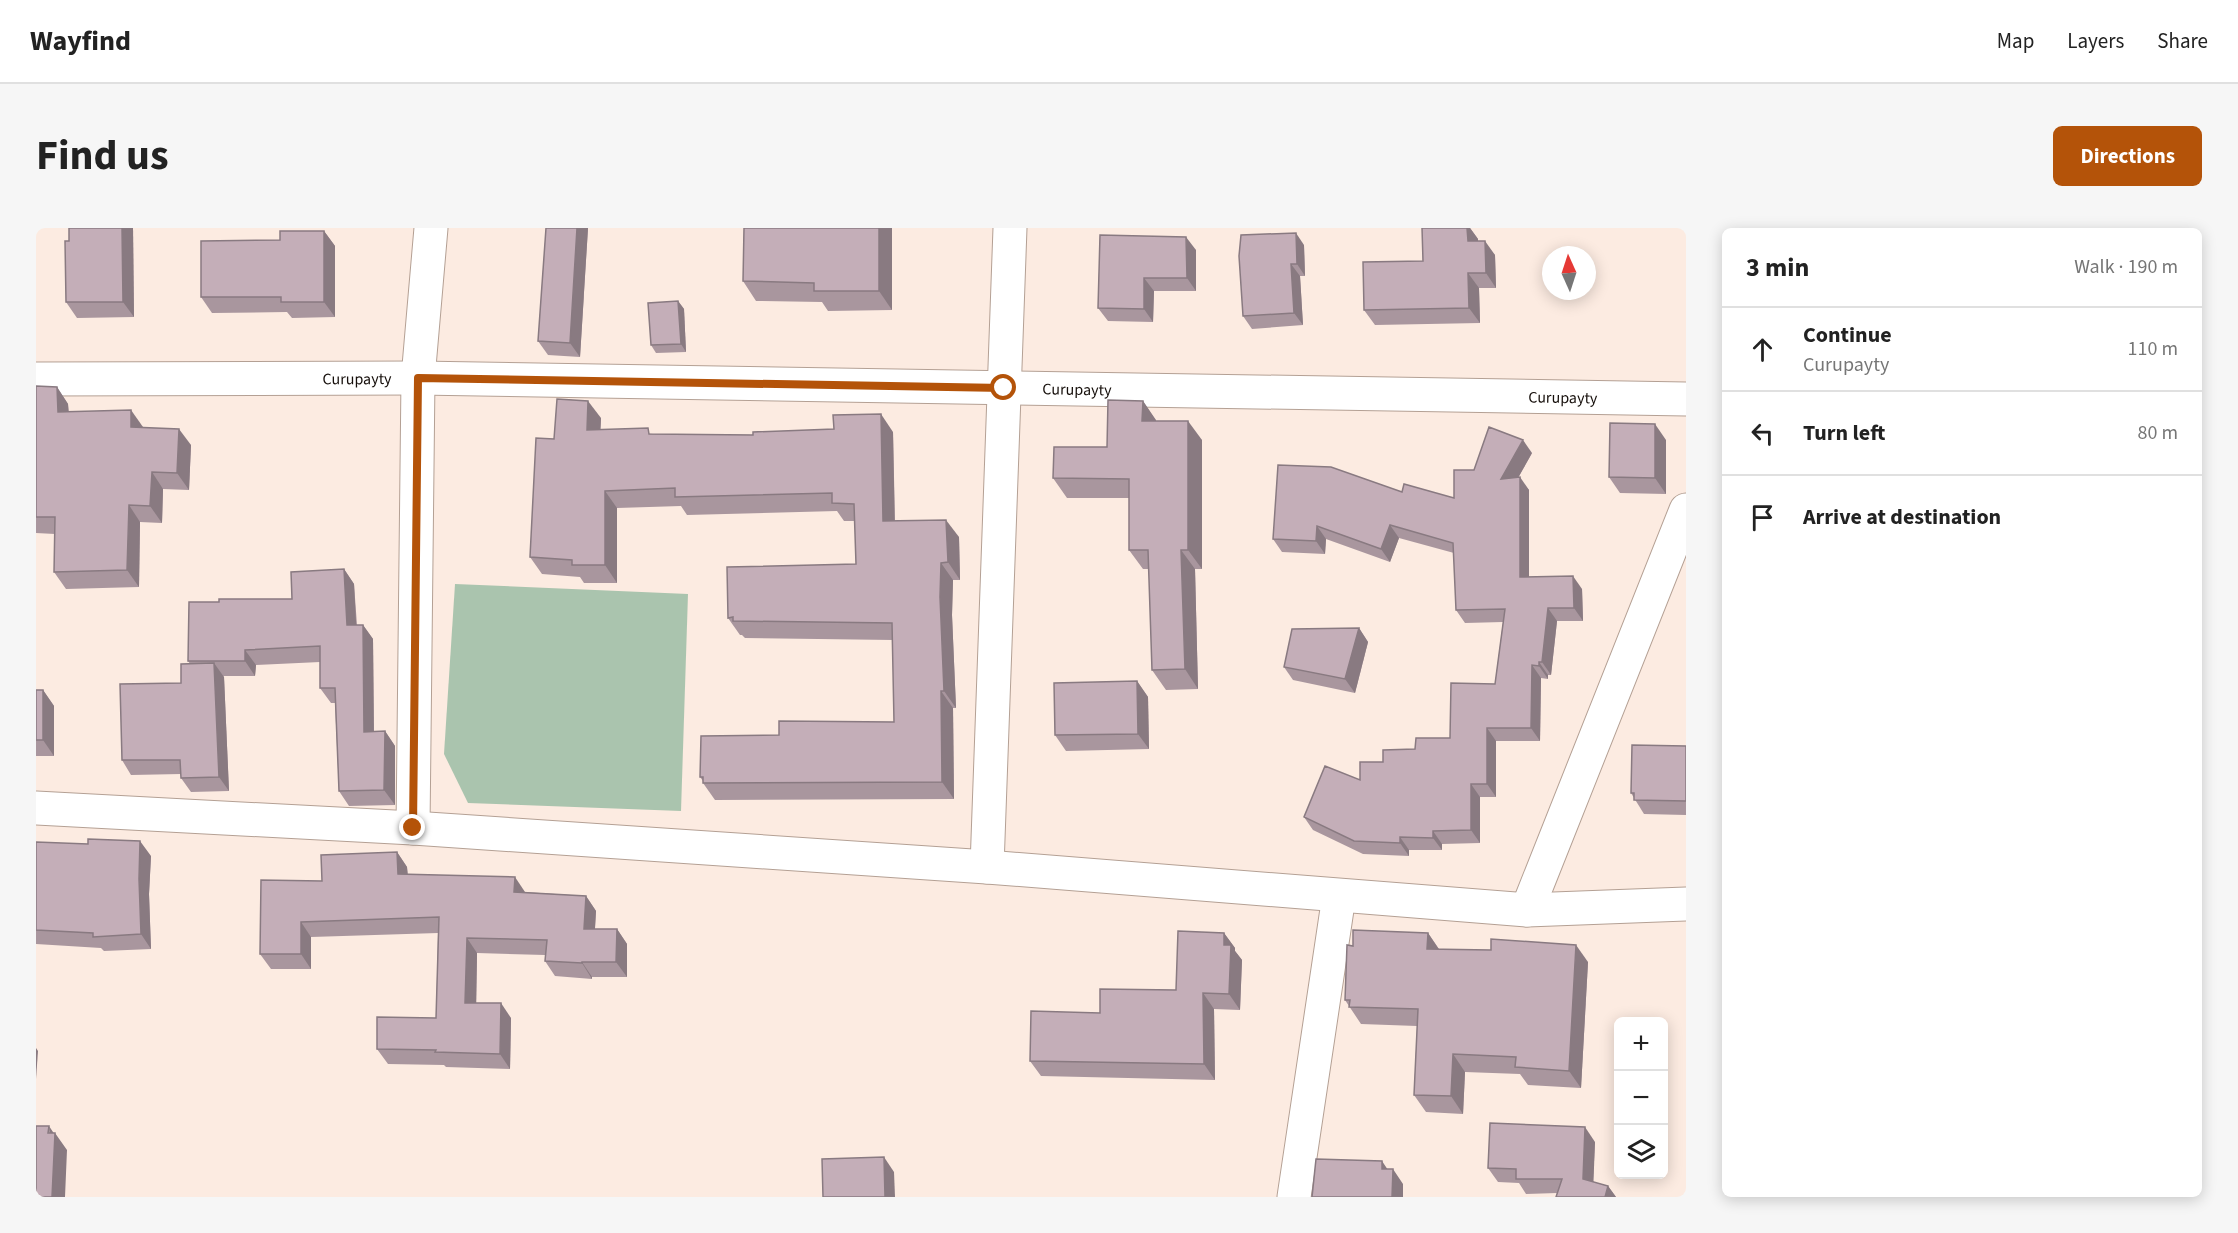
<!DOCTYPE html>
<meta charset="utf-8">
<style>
body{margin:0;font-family:"Source Sans 3",sans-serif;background:#f6f6f6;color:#222}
.controls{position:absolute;right:18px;bottom:18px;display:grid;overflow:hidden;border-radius:9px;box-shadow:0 3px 15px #0003}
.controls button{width:54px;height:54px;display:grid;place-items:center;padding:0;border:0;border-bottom:2px solid #e0e0e0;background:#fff;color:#222;font:30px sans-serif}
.compass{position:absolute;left:1506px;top:18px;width:54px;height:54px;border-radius:50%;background:#fff;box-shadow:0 3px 15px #0003;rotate:357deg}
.stop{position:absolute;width:18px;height:18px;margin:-14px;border:4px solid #b45309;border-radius:50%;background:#fff}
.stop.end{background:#b45309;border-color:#fff;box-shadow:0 2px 6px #0008}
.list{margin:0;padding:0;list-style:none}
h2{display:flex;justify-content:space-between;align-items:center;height:78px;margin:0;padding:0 24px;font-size:26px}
h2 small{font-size:20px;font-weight:400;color:#767676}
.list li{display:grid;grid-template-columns:39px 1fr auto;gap:18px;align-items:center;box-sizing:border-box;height:84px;padding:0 24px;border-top:2px solid #e0e0e0}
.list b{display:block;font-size:22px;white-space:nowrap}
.list p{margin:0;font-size:20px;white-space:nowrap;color:#767676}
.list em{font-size:20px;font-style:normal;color:#767676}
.icon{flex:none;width:33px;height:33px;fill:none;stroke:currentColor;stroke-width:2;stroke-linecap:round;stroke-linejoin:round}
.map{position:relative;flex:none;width:1650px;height:969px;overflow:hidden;border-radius:9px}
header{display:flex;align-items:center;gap:36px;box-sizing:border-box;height:84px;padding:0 30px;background:#fff;border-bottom:2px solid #e0e0e0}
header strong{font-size:28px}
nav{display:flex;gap:33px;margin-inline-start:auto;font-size:21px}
.intro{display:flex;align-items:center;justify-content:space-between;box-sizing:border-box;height:144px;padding:0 36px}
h1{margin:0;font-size:42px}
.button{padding:15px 27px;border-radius:9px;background:#b45309;color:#fff;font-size:21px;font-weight:700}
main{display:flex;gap:36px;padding:0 36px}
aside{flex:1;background:#fff;border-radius:9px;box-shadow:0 3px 15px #0003}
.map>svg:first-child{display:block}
.green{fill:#aac4ae}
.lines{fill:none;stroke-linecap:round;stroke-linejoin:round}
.minor-casing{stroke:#b4a094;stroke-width:35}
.tertiary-casing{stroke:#b4a094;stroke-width:35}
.minor{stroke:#fff;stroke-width:33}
.tertiary{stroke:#fff;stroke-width:33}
.wall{fill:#a9969e}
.shaded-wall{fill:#897a81}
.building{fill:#c4aeb8;stroke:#897a81;stroke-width:1.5}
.route{stroke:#b45309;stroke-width:8}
.labels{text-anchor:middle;stroke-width:4.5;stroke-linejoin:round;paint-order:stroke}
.street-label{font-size:16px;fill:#150e0a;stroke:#fcfcfc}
</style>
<header>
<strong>Wayfind</strong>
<nav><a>Map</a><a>Layers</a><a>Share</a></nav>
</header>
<div class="intro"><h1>Find us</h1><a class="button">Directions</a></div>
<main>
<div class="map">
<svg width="1650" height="969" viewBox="0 0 1650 969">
<rect width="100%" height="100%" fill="#fcebe1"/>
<!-- green -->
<path class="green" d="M419,356L652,366L645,583L432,575L408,526Z"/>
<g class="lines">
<defs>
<g id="minor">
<path d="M0,580L377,600L951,639L1491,682L1650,676"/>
<path d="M377,600L382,150L395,0"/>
<path d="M951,639L974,0"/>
<path d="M1491,682L1650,282"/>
<path d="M1258,969L1303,668"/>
</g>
<g id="tertiary">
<path id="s1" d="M0,151L382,150L1650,171"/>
</g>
</defs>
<!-- minor casing -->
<use href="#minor" class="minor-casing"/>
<!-- tertiary casing -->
<use href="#tertiary" class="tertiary-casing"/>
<!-- minor -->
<use href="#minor" class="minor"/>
<!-- tertiary -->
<use href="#tertiary" class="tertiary"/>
</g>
<!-- wall -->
<g class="wall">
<path d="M97,0L98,89L41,90L30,74L33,13Z"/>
<path d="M510,0H552L544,129L512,127L502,113Z"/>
<path d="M708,0H856V82L792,83L786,74L720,73L707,53Z"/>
<path d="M1386,0H1434L1442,11V13L1459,27L1460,60H1443L1444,95L1339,97L1328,82L1387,33Z"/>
<path d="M288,3L299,18V89L256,90L251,84L176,85L165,69L244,12Z"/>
<path d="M1064,7L1160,22V63H1118L1117,94L1072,93L1062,80Z"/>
<path d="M1268,17L1269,48H1264L1267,97L1216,101L1207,88Z"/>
<path d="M642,73L648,81L650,124L620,125L615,117Z"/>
<path d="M0,158L21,159L32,176L33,184L107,199L155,217L153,262L127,261L126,295L104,294L103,359L30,361L18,344L19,306L0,305Z"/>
<path d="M1107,173L1120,193L1166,212V341H1159L1162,461L1130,462L1116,442L1113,341H1107L1093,322V270H1031L1017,250L1071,219Z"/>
<path d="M565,190L564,201L617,206L717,207L857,204L859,293L923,309L924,352H917L916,387L920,480H917L918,571L679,572L667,555V553L664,549L743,507L858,494L857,412L709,410L706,407H704L692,390L820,336L819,293H808L801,283L651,287L645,278L581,280V355H548L544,349L506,346L494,329L518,211Z"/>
<path d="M1630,212V266L1584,265L1573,249Z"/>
<path d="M1496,225L1482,250L1493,262V349L1546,361L1547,393H1521L1515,447H1512V451L1505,450L1504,513H1460V569H1444V615L1406,616V622H1373V628L1327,626L1277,602L1268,589L1324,552L1347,534L1379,521L1414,510L1459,456L1467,394L1429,395L1420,382L1418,325L1363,310L1354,334L1290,311L1289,326L1246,324L1237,311L1366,264L1418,270L1438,242Z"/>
<path d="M308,341L318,356L321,397H327L337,411L338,504L349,503L359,518V577L313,578L303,563L299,475H295L284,460V434L220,437L219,448H187L188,449L193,563L155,564L145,550V546L95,547L86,532L145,455L154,436L152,433L183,374L256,371Z"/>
<path d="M1323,400L1332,414L1319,465L1257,452L1248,439Z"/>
<path d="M1101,453L1112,469L1113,521L1030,523L1019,507Z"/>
<path d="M0,462H7L18,478V528H0Z"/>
<path d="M1650,518V587L1608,586L1595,565Z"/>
<path d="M0,614L115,628L113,666L115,721L68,723L65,720L0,716Z"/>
<path d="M361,624L371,639L372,646L489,664L550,668L560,683L559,701H581L591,716V749H556V751L519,748L509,733V727L441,725L440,775L475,790L474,841L410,839L408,837L352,836L341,821L400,790L402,705L275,709V741H235L224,726L286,653Z"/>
<path d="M1188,705L1199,720V723L1206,732L1204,782L1178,781L1179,852L1005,848L994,833L1064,785L1140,762Z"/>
<path d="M1392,705L1403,721L1552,734L1545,860L1492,857L1484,846L1429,844L1427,886L1390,884L1378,867L1381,798L1325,796L1309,772L1317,718Z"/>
<path d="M1559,914L1557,954L1572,958L1580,969H1520L1521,965L1490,966L1483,955L1462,954L1452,940Z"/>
</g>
<!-- shaded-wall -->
<g class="shaded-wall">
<path d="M86,0H97L98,89L87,74Z"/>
<path d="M541,0H552L544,129L534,115Z"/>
<path d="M843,0H856V82L843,63Z"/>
<path d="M1431,0H1434L1442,11V28L1432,13Z"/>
<path d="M288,3L299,18V89L288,74Z"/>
<path d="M1260,5L1268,17L1269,48L1261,36Z"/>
<path d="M1150,9L1160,22V63L1151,50Z"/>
<path d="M1449,13L1459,27L1460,60L1450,45Z"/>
<path d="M1255,36L1264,48L1267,97L1258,85Z"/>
<path d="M1432,45L1443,60L1444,95L1433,80Z"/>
<path d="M1108,50L1118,63L1117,94L1108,81Z"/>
<path d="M642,73L648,81L650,124L645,116Z"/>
<path d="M21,159L32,176L33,201L22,184Z"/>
<path d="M552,173L565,190L564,219L551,202Z"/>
<path d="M1107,173L1120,192V212L1106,193Z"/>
<path d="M95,182L107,199H95Z"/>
<path d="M845,186L857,204L859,311L847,293Z"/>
<path d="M1152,193L1166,212V341L1152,322Z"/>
<path d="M1619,196L1630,212V266L1619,250Z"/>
<path d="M143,201L155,217L153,262L141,245Z"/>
<path d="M1487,212L1496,225L1474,264L1465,251Z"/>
<path d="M116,244L127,261L126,295L114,278Z"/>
<path d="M1484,249L1493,262V362L1484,349Z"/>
<path d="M569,263L581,280V355L569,337Z"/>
<path d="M93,277L104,294L103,359L91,342Z"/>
<path d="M910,292L923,309L924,352L912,334Z"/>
<path d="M1354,297L1363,310L1354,334L1345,321Z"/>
<path d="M1281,298L1290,311L1289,326L1280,313Z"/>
<path d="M1145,322L1159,341L1162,461L1149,441Z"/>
<path d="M905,335L917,352L916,387L920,480L908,463L904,369Z"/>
<path d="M308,341L318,356L321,412L311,397Z"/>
<path d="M1537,348L1546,361L1547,393L1538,380Z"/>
<path d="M1512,380L1521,393L1515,447L1506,434Z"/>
<path d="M327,397L337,411L338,519L328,504Z"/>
<path d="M1323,400L1332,414L1319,465L1309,451Z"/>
<path d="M209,422L220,437L219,448L209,433Z"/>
<path d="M1503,434L1512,447V451L1503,438Z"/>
<path d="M178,435L188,449L193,563L183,549Z"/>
<path d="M1496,437L1505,450L1504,513L1495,500Z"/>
<path d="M1101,453L1112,469L1113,521L1102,506Z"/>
<path d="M7,462L18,478V528L7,512Z"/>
<path d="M905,463L917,480L918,571L906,554Z"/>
<path d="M1451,500L1460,513V569L1451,556Z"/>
<path d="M349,503L359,518V577L348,562Z"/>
<path d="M1435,556L1444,569V615L1435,602Z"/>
<path d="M1397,603L1406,616V622L1397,610Z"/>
<path d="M1364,609L1373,622V628L1364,615Z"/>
<path d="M104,613L115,628L113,666L115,721L105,706L103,651Z"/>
<path d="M361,624L371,639L372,661L362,646Z"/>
<path d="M479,649L489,664H478Z"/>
<path d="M550,668L560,683L558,716L548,701Z"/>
<path d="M265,694L275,709V741L265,726Z"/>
<path d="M581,701L591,716V749L580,734Z"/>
<path d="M1188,705L1199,720V723L1206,732L1204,782L1193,766L1188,717Z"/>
<path d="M1392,705L1404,723L1391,721Z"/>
<path d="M431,710L441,725L440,790L429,775Z"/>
<path d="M1540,717L1552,734L1545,860L1533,843Z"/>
<path d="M546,734L556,749V751L546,735Z"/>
<path d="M1167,765L1178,781L1179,852L1168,836Z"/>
<path d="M465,775L475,790L474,841L464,826Z"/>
<path d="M0,820L2,823L0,851Z"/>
<path d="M1417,826L1429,844L1427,886L1415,868Z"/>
<path d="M13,898L19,907V905L31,922L29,969H16Z"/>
<path d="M1549,899L1559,914L1557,965L1547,951Z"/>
<path d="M848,929L858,944L859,969H849Z"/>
<path d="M1346,933L1356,948L1357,941L1367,956V969H1356L1346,941Z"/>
<path d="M1572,958L1580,969H1569Z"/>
</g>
<!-- building -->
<g class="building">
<path d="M33,0H86L87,74H30L29,13H33Z"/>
<path d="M510,0H541L534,115L502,113Z"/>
<path d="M708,0H843V63H778V55L707,53Z"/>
<path d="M1386,0H1431L1432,13H1449L1450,45H1432L1433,80L1328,82L1327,34L1387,33Z"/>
<path d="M244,3H288V74H245V69H165V13L244,12Z"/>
<path d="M1260,5L1261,36H1255L1258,85L1207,88L1203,28L1205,7Z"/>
<path d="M1064,7L1150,9L1151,50H1108V81L1062,80Z"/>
<path d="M642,73L645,116L615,117L612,75Z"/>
<path d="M0,158L21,159L22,184L95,182V199L143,201L141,245L116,244L114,278L93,277L91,342L18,344L19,289H0Z"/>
<path d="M521,171L552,173L551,202L612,200L613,206L717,207V204L798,201L797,187L845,186L847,293L910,292L912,334L905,335L904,369L908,463H905L906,554L667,555V549H664L665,508L743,507V493L858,494L856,395L697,393V389L692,390L691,339L820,336L818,276L796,275V265L639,269V260L569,263V337H536V332L494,329L500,210L518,211Z"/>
<path d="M1072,172L1107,173L1106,193H1152V322H1145L1149,441L1116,442L1112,322H1093V251L1017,250L1018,219H1071Z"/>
<path d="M1574,195L1619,196V250L1573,249Z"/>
<path d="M1453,199L1487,212L1465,251L1484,249V349L1537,348L1538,380H1512L1506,434H1503V438L1496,437L1495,500H1451V556H1435V602L1397,603V610L1364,609V615L1318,613L1268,589L1289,538L1324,552V534H1347V522L1379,521L1380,510H1414L1415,455L1459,456L1469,381L1420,382L1417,315L1354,297L1345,321L1281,298L1280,313L1237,311L1242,237L1295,239L1366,264L1368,256L1418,270V242H1438Z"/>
<path d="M308,341L311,397H327L328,504L349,503L348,562L303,563L299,460H284V418L209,422V433H152L153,374H183V371H256L255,344Z"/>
<path d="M1323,400L1309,451L1248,439L1256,401Z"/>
<path d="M178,435L183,549L145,550L144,532H86L84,456L145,455V436Z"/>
<path d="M1101,453L1102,506L1019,507L1018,455Z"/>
<rect x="0" y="462" width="7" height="50"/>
<path d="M1596,517L1650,518V573L1598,572V565H1595Z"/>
<path d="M52,611L104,613L103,651L105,706L57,709V705L0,702V614L52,616Z"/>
<path d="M361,624L362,646L479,649L478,664L550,668L548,701H581L580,734H546V735L509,733L511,712L431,710L429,775H465L464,826L399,824L400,822L341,821V789L400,790L403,689L265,694V726H224L225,652L286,653L285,627Z"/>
<path d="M1317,702L1392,705L1391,721L1455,722V711L1540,717L1533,843L1479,839L1480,829L1417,826L1415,868L1378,867L1382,781L1313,779L1314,772H1309L1311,717L1317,718Z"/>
<path d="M1142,703L1188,705V717H1195L1193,766L1167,765L1168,836L994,833L995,783L1064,785V761L1140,762Z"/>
<path d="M1454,895L1549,899L1547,951L1572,958L1569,969H1520L1526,951H1480V941L1452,940Z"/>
<path d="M0,898H13L12,905H19L16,969H0Z"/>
<path d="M848,929L849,969H787L786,931Z"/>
<path d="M1280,931L1346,933V941H1357L1356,969H1276Z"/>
</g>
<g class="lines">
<!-- route -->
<path class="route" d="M377,600L382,150L968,160"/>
</g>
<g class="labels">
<!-- street labels -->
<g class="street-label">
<text dy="6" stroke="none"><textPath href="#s1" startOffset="321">Curupayty</textPath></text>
<text dy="6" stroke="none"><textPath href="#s1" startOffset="1041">Curupayty</textPath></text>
<text dy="6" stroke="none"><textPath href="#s1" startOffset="1527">Curupayty</textPath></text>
</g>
</g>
</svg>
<div class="controls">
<button>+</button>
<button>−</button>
<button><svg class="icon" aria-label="layers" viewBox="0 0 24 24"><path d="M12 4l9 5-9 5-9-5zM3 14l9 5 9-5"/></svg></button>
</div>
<svg class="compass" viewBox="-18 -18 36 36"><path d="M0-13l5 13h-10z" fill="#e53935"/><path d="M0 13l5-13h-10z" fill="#767676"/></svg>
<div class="stop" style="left:968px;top:160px"></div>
<div class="stop end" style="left:377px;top:600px"></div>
</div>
<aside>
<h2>3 min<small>Walk · 190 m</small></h2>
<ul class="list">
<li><svg class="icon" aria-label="ahead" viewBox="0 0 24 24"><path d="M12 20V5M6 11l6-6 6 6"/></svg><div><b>Continue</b><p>Curupayty</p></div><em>110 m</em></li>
<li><svg class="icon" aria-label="left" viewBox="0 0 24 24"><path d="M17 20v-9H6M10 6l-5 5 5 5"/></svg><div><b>Turn left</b></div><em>80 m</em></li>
<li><svg class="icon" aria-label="arrive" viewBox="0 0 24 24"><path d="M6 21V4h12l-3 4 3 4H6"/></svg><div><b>Arrive at destination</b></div></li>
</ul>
</aside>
</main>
